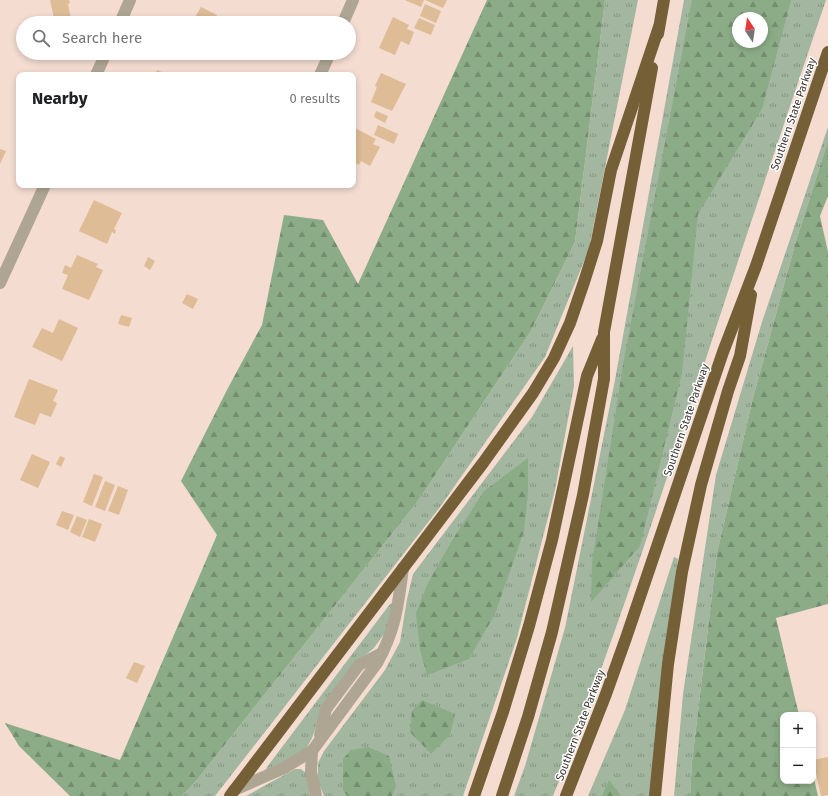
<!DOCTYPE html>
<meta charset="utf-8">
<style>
body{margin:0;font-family:"Fira Sans",sans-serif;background:#f6f6f6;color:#202124}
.controls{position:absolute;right:12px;bottom:12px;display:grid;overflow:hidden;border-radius:8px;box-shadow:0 2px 6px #0003}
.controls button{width:36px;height:36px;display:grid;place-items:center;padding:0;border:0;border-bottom:1px solid #e0e0e0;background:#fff;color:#202124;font:20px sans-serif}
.compass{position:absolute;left:732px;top:12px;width:36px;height:36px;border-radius:50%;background:#fff;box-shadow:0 2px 6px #0003;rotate:347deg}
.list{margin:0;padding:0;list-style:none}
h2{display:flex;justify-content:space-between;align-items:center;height:52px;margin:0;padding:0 16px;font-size:17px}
h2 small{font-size:13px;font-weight:400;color:#757577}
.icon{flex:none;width:22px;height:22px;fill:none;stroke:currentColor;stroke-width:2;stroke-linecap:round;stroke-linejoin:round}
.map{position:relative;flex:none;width:828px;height:796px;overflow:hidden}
.search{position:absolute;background:#fff;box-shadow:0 2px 6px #0003;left:16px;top:16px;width:340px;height:44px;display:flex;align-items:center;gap:10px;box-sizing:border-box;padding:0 14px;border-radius:22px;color:#757577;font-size:15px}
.panel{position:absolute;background:#fff;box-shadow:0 2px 6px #0003;left:16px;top:72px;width:340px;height:116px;border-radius:8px}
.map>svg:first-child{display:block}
.grass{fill:url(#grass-tufts);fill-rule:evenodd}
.forest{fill:url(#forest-firs);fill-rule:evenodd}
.building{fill:#ddbc96}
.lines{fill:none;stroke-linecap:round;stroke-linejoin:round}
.minor{stroke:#afa593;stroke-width:12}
.highway{stroke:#745f37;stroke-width:12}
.labels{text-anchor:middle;stroke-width:3;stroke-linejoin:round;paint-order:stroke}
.street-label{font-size:11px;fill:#3d342f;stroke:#fff}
</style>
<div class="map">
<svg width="828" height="796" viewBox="0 0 828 796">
<defs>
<pattern id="grass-tufts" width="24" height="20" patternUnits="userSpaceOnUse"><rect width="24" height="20" fill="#a2b6a0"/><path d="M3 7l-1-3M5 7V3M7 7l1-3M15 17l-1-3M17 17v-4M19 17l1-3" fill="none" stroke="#859583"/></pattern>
<pattern id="forest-firs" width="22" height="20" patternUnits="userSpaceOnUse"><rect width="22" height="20" fill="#8cac87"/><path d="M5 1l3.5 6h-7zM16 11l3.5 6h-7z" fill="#748d6f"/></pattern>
</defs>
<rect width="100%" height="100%" fill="#f4dcd1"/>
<!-- grass -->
<g class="grass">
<path d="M605,0H638L589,249L545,357L440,507L215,796H182L196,781L418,501L531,331L575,242Z"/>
<path d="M684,0H826C788,112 750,224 713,337C663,491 613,645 553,796H514L525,766L565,628L615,380ZM738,18H762V42H738Z"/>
<path d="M828,127V141L796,241L753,398L717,553L692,762L690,796H674L683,694L716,475L762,322Z"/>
<path d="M573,346L574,386L555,490L517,638L463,796H324L318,782V763L324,751L385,670L400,642L407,599L413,574L532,417Z"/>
<path d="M674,557L678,559L650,796H588L625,710Z"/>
<path d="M394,603L389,627L374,648L362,658L320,715L312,738L306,749L272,769L266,770L267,767L390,604Z"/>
<path d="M295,769H301L306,773L310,796H246Z"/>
</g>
<!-- forest -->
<g class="forest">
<path d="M487,0H605L575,242L531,331L418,501L196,781L182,796H70L19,746L5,723L120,760L217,535L181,481L228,388L262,325L284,215L323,220L358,284Z"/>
<path d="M692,0H791L762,109L698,214L682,373L640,546L591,602L592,563L623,365ZM738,18H762V42H738Z"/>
<path d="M828,141V196L820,216L828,252V604L776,618L799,715H783V781H813V774L818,796H690L692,762L717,553L753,398L796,241Z"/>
<path d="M528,458V492L524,531L495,614L469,659L427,675L420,650L416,613L428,583L451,542L484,491Z"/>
<path d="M422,700L455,714L450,735L431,754L410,732L412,711Z"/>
<path d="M368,747L389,756L396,786L392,796H347L343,790V759L351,750Z"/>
<path d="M609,780L620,794V796H602Z"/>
</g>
<!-- building -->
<g class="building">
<path d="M50,0H69L70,3L68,4L72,23H55Z"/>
<path d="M405,0H424L421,7Z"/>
<path d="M425,0H447L443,8Z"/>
<path d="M425,4L441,11L436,23L420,16Z"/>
<path d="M201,7L217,15L213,23H196L198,19L195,17Z"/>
<path d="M183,17L195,23H181Z"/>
<path d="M393,17L409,25L407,29L414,32L409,45L401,41L395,55L379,48Z"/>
<path d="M419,18L435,25L431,35L414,28Z"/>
<path d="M188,53H199L196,58Z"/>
<path d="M157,70L169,75H155Z"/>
<path d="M381,73L406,84L392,111L371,102L377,87L375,86Z"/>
<path d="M376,111L388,116L385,123L374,117Z"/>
<path d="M378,125L398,134L394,144L374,135Z"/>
<path d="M353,127L376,139L373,144L380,147L370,166L361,161L359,165L353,162Z"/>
<path d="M0,149L6,151L0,164Z"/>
<path d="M94,200L122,213L114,229L116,230L115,234L112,232L107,244L79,231Z"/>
<path d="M77,255L98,264L96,267L103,270L89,300L62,289L68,275L62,273L65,265L71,268Z"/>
<path d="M148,257L155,261L150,270L144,266Z"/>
<path d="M187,294L198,299L193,309L182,303Z"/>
<path d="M121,315L132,318L129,327L118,324Z"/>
<path d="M59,319L78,328L62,361L32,347L42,328L53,333Z"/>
<path d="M29,379L58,390L53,401L57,403L51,417L40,413L35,425L14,417Z"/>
<path d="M32,454L50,462L38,488L20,480Z"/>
<path d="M60,456L65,458L61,467L56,464Z"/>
<path d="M94,474L103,477L92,506L83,502Z"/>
<path d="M105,481L115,485L105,511L95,507Z"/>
<path d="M118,486L128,490L119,515L108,511Z"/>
<path d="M62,511L74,515L68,530L56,525Z"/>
<path d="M77,516L87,520L80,537L70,532Z"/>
<path d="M89,519L102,524L95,542L82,537Z"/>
<path d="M134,662L145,666L137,683L126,678Z"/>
<path d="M828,757V795L821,796L813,760Z"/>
</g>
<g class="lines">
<!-- minor -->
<g class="minor">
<path d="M120,23L130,0"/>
<path d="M343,23L353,0"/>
<path d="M96,75L106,53"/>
<path d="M320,75L330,53"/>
<path d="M0,283L45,185"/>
<path d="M320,735L326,709L359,665L382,653"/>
<path d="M312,751L311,772L316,796"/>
<path d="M234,790L284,768L312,751L377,663C396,629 398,605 403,568"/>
</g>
<!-- highway -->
<g class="highway">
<path d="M658,34L664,0"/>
<path d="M230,796L483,463L533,393L554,358L570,323L584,282L597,241L611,170L659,27"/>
<path d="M474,796L503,712L529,626L552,540L587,376L602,339"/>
<path d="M502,796L528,717L552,632L583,495L604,379V332L652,68"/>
<path d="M566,796L606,694L626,638L723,352L756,266L828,52"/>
<path d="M655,796L668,664L682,572L701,485L728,391L740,356L751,295"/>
</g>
</g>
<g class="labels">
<!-- street labels -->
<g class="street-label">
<text transform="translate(793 114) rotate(-71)" y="4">Southern State Parkway</text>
<text transform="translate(686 420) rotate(-71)" y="4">Southern State Parkway</text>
<text transform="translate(580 725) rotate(-69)" y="4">Southern State Parkway</text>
</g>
</g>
</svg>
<div class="controls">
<button>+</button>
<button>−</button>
</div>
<svg class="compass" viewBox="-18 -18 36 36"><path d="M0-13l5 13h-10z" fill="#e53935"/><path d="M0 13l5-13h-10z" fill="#757577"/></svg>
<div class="search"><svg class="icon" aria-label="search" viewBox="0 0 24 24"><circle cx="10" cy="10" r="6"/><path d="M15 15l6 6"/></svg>Search here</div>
<section class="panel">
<h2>Nearby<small>0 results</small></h2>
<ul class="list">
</ul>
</section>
</div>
